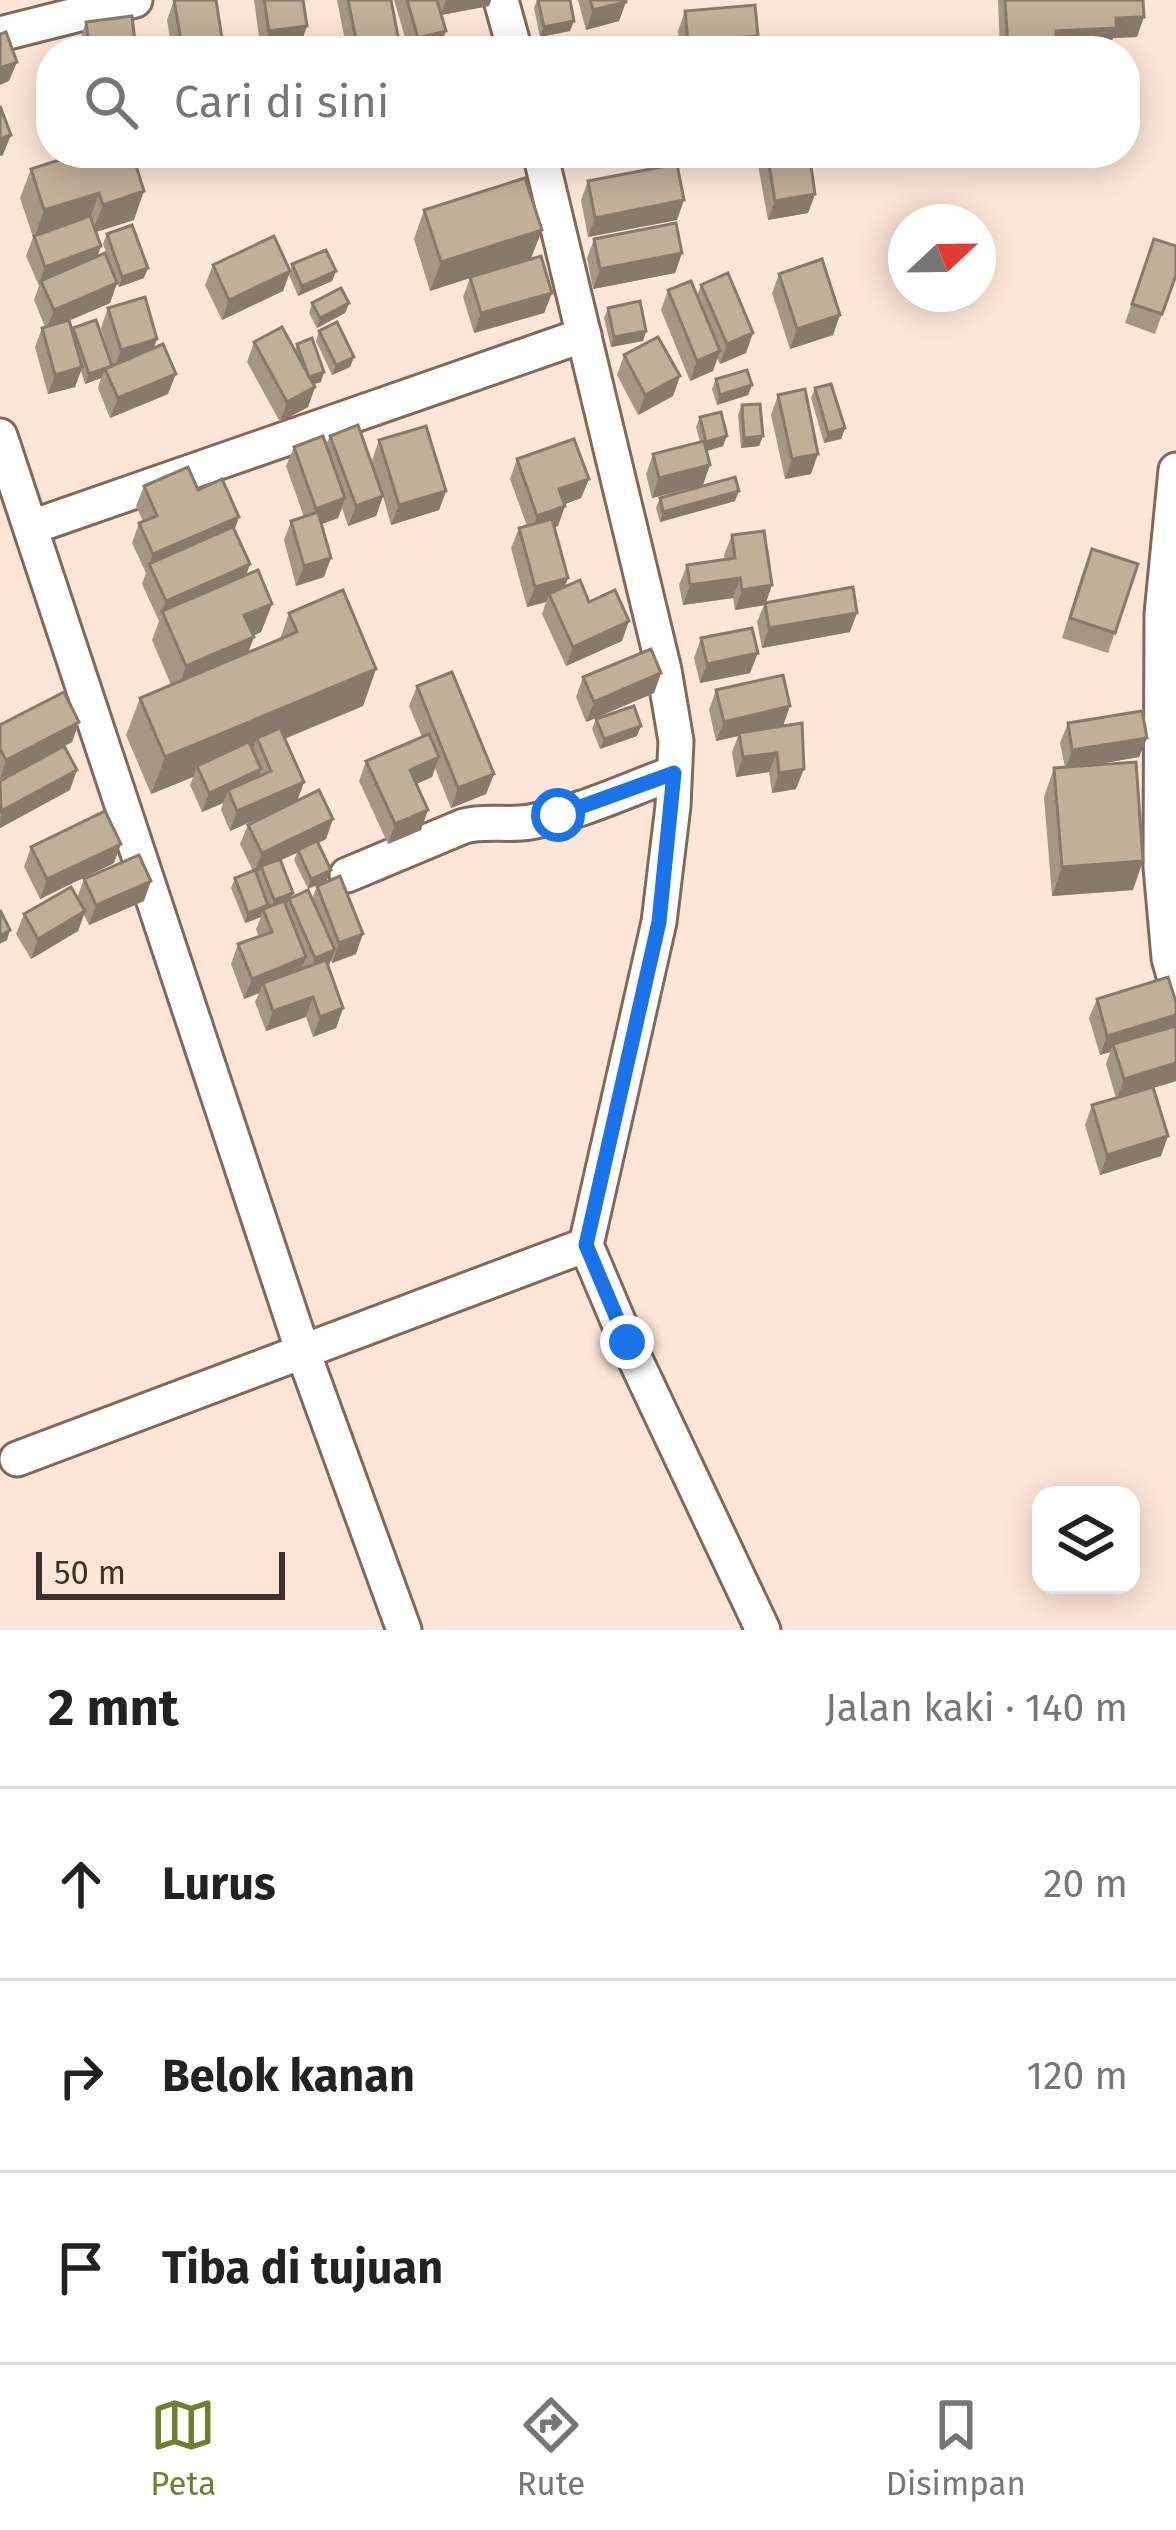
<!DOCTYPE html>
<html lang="id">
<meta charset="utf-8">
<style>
body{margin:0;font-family:"Fira Sans",sans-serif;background:#f2f2f2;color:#222}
.controls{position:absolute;right:36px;bottom:36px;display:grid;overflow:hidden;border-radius:24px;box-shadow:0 6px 30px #0003}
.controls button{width:108px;height:108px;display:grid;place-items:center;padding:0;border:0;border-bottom:3px solid #e0e0e0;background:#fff;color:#222;font:60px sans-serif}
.compass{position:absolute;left:888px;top:204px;width:108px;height:108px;border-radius:50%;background:#fff;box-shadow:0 6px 30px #0003;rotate:68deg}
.scale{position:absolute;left:36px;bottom:30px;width:249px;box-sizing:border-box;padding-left:12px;border:6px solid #3b312a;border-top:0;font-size:33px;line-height:42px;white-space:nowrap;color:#3b312a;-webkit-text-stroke:9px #fce6d8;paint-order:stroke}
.stop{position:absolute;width:36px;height:36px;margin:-27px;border:9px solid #1a73e8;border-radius:50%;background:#fff}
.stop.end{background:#1a73e8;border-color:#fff;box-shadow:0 3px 12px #0008}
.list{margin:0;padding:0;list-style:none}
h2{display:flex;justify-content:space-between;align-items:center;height:156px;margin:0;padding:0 48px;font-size:51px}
h2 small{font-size:39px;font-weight:400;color:#767676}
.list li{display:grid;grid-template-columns:78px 1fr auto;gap:36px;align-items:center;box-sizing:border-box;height:192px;padding:0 48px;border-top:3px solid #e0e0e0}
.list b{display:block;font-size:45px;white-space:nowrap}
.list em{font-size:39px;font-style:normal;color:#767676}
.icon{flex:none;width:66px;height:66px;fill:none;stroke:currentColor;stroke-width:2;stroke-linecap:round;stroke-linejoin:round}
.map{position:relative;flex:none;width:1176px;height:1630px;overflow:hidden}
.search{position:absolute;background:#fff;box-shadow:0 6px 30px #0003;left:36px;right:36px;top:36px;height:132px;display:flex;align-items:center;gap:30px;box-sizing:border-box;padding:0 42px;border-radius:48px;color:#767676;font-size:45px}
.sheet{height:732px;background:#fff}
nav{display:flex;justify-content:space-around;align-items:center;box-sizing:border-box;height:168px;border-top:3px solid #e0e0e0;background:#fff;font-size:33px;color:#767676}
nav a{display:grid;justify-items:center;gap:6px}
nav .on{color:#6e7f2e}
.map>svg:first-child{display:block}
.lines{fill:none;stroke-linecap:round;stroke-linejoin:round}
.street-casing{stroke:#81695a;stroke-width:39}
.street{stroke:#fff;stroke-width:33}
.wall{fill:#a79683}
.shaded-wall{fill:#887a6a}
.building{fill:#c2af98;stroke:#887a6a;stroke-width:3}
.route{stroke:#1a73e8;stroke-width:15}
</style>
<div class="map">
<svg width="1176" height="1630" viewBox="0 0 1176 1630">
<rect width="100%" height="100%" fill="#fce6d8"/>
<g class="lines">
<defs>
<g id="street">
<path d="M501,0L515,51"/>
<path d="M0,34L135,0"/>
<path d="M540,153L664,670L676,741L673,806L659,922L586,1245L627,1342L763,1630"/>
<path d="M0,436L303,1352L404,1630"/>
<path d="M1176,470L1162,614L1161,867L1169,958L1176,983"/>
<path d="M32,527L584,335"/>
<path d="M347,875L464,826C486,820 508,826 530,822C579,813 627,790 674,773"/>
<path d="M17,1459L586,1245"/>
</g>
</defs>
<!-- street casing -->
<use href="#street" class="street-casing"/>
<!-- street -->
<use href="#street" class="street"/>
</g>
<!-- wall -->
<g class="wall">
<path d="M174,0L224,51H172L167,20Z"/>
<path d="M254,0H303L300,46L261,51Z"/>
<path d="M337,0H391L395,51H347Z"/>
<path d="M394,0H437L440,11L438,0H491L489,6L441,15L446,31L438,50L436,51H409Z"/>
<path d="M537,0H570V31L540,37L534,8Z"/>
<path d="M578,0H626L619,21L586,30Z"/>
<path d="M998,0H1143L1137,37L1113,38L1109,48L1054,51H1000Z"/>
<path d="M685,11L753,51H680L678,31Z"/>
<path d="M86,22L136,51H80L79,42Z"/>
<path d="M71,153H132L134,220L96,232L97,256L116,280L103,244L107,234L144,278L119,287L117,283L110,303L69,321L72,331L73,328L112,365L101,328L108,308L154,348L168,394L110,418L98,388L101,378L85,384L81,371L75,387L48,394L35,347L42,328L45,327L34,300L39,286L26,256L33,237L20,198L31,169L70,156Z"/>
<path d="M763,153H809L815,194L808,213L768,220L758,165Z"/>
<path d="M588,181L677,220L588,237L581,200Z"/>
<path d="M424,210L542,230L531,258L493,271L552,293L544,313L474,333L463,297L470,278L430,291L414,239Z"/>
<path d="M594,239L682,253L675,273L593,289L587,258Z"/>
<path d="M1154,239L1176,275L1155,334L1125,323Z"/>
<path d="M292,264L336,271L332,281L298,296L289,275L283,291L222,320L205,285L213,265L290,271Z"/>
<path d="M779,274L833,335L790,349L772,293Z"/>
<path d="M701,285L746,353L720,364L717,358L713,371L690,381L661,310L668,290L697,296Z"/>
<path d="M312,303H349L345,313L317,328L309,313Z"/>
<path d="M608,308L646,331L643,341L611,347L604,318Z"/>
<path d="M319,331L354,357L350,367L332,375L316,341Z"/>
<path d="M254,342L295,350L297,344L321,382L313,384L315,387L308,407L280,422L247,362Z"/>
<path d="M624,355L680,376L673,396L638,415L617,375Z"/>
<path d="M716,379L752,385L748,395L717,405L712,389Z"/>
<path d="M815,388L845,428L841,439L824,443L811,398Z"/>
<path d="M778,395L811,474L785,479L771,415Z"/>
<path d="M742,405L763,436L759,446L741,448L738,415Z"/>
<path d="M700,417L723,446L707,451L703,485L652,498L646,474L653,454L700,442L696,427Z"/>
<path d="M330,436L382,494L372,460L379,440L446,491L439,510L391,525L383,496L376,516L348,526L342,508L338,518L322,524L324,577L296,586L284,540L291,521L304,517L286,466L294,447L326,445Z"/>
<path d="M517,459L589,479L581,498L565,504L558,526L554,527L565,587L589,602L622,641L566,666L542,614L546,602L527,607L511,548L519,528L527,526L510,479Z"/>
<path d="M144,486L198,490L239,517L234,530L250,564L246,575L272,604L261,632L253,636L248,653L280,639L289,613L376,669L363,706L285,739L304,782L297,801L326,839L318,843L327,880L308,889L294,860L297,853L281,860L291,897L312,899L317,886L356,954L332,963L331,960L328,967L343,1008L336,1028L313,1037L306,1017L266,1031L255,1002L259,993L244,999L231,964L238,944L259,937L256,929L261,917L245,923L231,888L235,878L253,871L240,844L248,825L287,806L230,831L221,810L223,803L202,812L190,785L193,777L151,794L126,735L140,698L171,685L152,640L159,621L142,584L146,573L132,543L139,523L143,521L136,506Z"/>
<path d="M660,498L735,501L660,522L656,508Z"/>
<path d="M732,535L772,585L766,602L850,632L762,648L757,622L764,605L735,610L733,598L683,605L679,585L687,565L725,560L724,555Z"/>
<path d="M1138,564L1108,653L1062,638L1084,568Z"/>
<path d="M701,638L750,673L700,683L694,658Z"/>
<path d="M661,673L654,693L586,722L576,697L583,677Z"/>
<path d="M417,686L494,774L486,794L451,808L435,768L432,777L416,784L421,830L388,844L359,781L366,761L422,737L409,706Z"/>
<path d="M716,690L783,726L796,789L772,793L769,772L736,777L732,752L738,736L716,741L709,710Z"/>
<path d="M596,719L637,736L600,749L592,729Z"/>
<path d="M79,722L72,742L65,746L70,790L0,828V781L47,755L0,779V725Z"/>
<path d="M1068,723L1147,738L1139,757L1092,765L1133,890L1052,896L1044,797L1054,768L1065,767L1060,743Z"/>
<path d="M31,847L114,863L40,899L24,867Z"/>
<path d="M84,879L144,901L89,925L84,915L78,931L31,959L16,934L24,914L77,898Z"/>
<path d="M1097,999L1176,1002V1081L1153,1088L1161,1156L1100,1175L1085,1125L1092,1105L1116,1098L1106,1064L1110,1052L1100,1055L1089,1018Z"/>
</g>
<!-- shaded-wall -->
<g class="shaded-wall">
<path d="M446,0H491L489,6L441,15Z"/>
<path d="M626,2L619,21L586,30L593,10Z"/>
<path d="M1144,17L1137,37L1113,38L1109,48L1007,51L1008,47L1056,31L1116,18Z"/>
<path d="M574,21L570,31L540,37L544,27Z"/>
<path d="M307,26L300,46L262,51L269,31Z"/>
<path d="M446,31L438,50L414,51L418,38Z"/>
<path d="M758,36L753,51H685L688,42Z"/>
<path d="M399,41L395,51H357L358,49Z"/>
<path d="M17,62L9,81L0,85V68Z"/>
<path d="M11,135L3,155L0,156V139Z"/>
<path d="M423,153H444L421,159Z"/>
<path d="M575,153H618L572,161Z"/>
<path d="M144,191L134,220L92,233L103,205Z"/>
<path d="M99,193L89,221L34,239L44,210Z"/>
<path d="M815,194L808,213L768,220L775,201Z"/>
<path d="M684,200L677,220L588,237L595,218Z"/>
<path d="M542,230L531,258L430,291L441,262Z"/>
<path d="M101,246L94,266L41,281L38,286L45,267Z"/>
<path d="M682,253L675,273L593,289L600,269Z"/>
<path d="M148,268L144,278L119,287L122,277Z"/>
<path d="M290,271L283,291L222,320L229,300Z"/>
<path d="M336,271L332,281L298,296L302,286Z"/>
<path d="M117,283L110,303L46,330L54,310Z"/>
<path d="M552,293L544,313L474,333L481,313Z"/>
<path d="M349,303L345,313L317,328L320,318Z"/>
<path d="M840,315L833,335L790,349L797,329Z"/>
<path d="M646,331L643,341L611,347L614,337Z"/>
<path d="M753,333L746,353L720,364L727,344Z"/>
<path d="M157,339L150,359L114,369L121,350Z"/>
<path d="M720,351L713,371L690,381L697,361Z"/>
<path d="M354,357L350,367L332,375L336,365Z"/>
<path d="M82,367L75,387L48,394L55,375Z"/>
<path d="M105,369L101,378L85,384L89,374Z"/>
<path d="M324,372L321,382L305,387L309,377Z"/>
<path d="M176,374L168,394L110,418L118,398Z"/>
<path d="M680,376L673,396L638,415L645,395Z"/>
<path d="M752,385L748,395L717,405L720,395Z"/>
<path d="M315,387L308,407L280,422L287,402Z"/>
<path d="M845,428L841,439L824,443L828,433Z"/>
<path d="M727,436L723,446L703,452L706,442Z"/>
<path d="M763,436L759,446L741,448L744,438Z"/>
<path d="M818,454L811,474L785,479L792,459Z"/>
<path d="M710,465L703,485L652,498L659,478Z"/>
<path d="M589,479L581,498L552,509L559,489Z"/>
<path d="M446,491L439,510L391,525L399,505Z"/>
<path d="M739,491L735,501L660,522L663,512Z"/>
<path d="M383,496L376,516L348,526L356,506Z"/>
<path d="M345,498L338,518L308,529L316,509Z"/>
<path d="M565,506L558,526L530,536L537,516Z"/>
<path d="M239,517L232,537L149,565L153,554Z"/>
<path d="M331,558L324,577L296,586L304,566Z"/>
<path d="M250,564L243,584L162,611L158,621L166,601Z"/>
<path d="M568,578L561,598L549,594L546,602L527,607L535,587Z"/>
<path d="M740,578L733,598L683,605L690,585Z"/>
<path d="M772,585L765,605L735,610L742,590Z"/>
<path d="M272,604L261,632L234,644L244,615Z"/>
<path d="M857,613L850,632L762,648L769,628Z"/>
<path d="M629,621L622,641L566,666L573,647Z"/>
<path d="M254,637L243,666L176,695L186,666Z"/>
<path d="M758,653L750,673L700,683L707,664Z"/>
<path d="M376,669L363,706L261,748L257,738L252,752L197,766L193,777L151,794L165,757Z"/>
<path d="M661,673L654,693L586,722L594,702Z"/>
<path d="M790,706L783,726L739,733L738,736L716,741L724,722Z"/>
<path d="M79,722L72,742L0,779L6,760Z"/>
<path d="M641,726L637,736L600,749L604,739Z"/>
<path d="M1147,738L1139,757L1065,770L1072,750Z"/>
<path d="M777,753L769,772L736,777L743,757Z"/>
<path d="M439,757L432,777L403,790L410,770Z"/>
<path d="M261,769L254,789L228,790L223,803L202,812L209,793Z"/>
<path d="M804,769L796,789L772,793L779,773Z"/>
<path d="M77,770L70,790L0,828L1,811Z"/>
<path d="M494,774L486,794L451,808L458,788Z"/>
<path d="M304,782L297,801L230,831L237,811Z"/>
<path d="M428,810L421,830L388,844L395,824Z"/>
<path d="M333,819L326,839L262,869L261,866L260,871L254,873L262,853Z"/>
<path d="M121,844L114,863L40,899L47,879Z"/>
<path d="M1143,861L1133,890L1052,896L1062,867Z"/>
<path d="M331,870L327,880L308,889L311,879Z"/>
<path d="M151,881L144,901L89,925L96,905Z"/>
<path d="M293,893L290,901L289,899L287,904L271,910L274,900Z"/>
<path d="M268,905L265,914L263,909L261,917L245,923L248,913Z"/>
<path d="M85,911L78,931L31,959L38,939Z"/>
<path d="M10,930L7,940L0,944V936Z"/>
<path d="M363,934L356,954L332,963L339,943Z"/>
<path d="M335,950L327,970L308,978L315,958Z"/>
<path d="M306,957L299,977L263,983L259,993L244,999L252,979Z"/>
<path d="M313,997L306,1017L266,1031L273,1011Z"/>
<path d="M343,1008L336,1028L313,1037L320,1017Z"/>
<path d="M1176,1015V1024L1173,1034L1113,1044L1110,1052L1100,1055L1107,1036Z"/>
<path d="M1176,1063V1081L1117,1099L1124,1079Z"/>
<path d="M1168,1136L1161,1156L1100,1175L1107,1155Z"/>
</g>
<!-- building -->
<g class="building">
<path d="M174,0H216L224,51H183Z"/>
<path d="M264,0H303L307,26L269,31Z"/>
<path d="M348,0H391L399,41L358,49Z"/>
<path d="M407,0H437L446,31L418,38Z"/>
<path d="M538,0H570L574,21L544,27Z"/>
<path d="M590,0H626V2L593,10Z"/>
<path d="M1005,0H1143L1144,17L1116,18V28L1056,31V45L1008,47Z"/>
<path d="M755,5L758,36L688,42L685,11Z"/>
<path d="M132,16L136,51H90L86,22Z"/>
<path d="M6,32L17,62L0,68V34Z"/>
<path d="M643,47V51H587Z"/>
<path d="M0,106L11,135L0,139Z"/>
<path d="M81,153H132L144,191L103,205L99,193L44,210L31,169Z"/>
<path d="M767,153H809L815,194L775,201Z"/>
<path d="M677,164L684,200L595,218L588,181Z"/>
<path d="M525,178L542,230L441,262L424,210Z"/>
<path d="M90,216L101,246L45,267L34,236Z"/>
<path d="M676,223L682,253L600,269L594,239Z"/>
<path d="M132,225L148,268L122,277L107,234Z"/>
<path d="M274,236L290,271L229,300L213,265Z"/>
<path d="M1154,239L1176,246V275L1162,314L1132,304Z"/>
<path d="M326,250L336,271L302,286L292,264Z"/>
<path d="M105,253L117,283L54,310L41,281Z"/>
<path d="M541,256L552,293L481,313L470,277Z"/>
<path d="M822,259L840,315L797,329L779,274Z"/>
<path d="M728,273L753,333L727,344L701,285Z"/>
<path d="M691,281L720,351L697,361L668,290Z"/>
<path d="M341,288L349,303L320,318L312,303Z"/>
<path d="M145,297L157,339L121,350L108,308Z"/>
<path d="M640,301L646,331L614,337L608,308Z"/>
<path d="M69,320L82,367L55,375L42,328Z"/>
<path d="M96,320L112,366L89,374L73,328Z"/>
<path d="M337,322L354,357L336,365L319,331Z"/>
<path d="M282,327L315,387L287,402L254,342Z"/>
<path d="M658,337L680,376L645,395L624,355Z"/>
<path d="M312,338L324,372L309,377L297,344Z"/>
<path d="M163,344L176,374L118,398L105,369Z"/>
<path d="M747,370L752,385L720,395L716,379Z"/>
<path d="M831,384L845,428L828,433L815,388Z"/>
<path d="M805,389L818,454L792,459L778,395Z"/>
<path d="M760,404L763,436L744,438L742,405Z"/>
<path d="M721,412L727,436L706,442L700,417Z"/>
<path d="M358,425L383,496L356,506L330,436Z"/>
<path d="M426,426L446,491L399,505L379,440Z"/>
<path d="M323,436L345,498L316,509L294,447Z"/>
<path d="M574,439L589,479L559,489L565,506L537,516L517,459Z"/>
<path d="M704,441L710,465L659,478L653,454Z"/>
<path d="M188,467L198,490L222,479L239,517L153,554L139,523L157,516L144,486Z"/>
<path d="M735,477L739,491L663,512L660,498Z"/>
<path d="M318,512L331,558L304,566L291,521Z"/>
<path d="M552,519L568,578L535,587L519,528Z"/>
<path d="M233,527L250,564L166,601L149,564Z"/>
<path d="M764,531L772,585L742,590L740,578L690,585L687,565L735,558L732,535Z"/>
<path d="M1092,549L1138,564L1115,633L1070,618Z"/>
<path d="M258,570L272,604L244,615L254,637L186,666L162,611Z"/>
<path d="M580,580L589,602L615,590L629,621L573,647L549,594Z"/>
<path d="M853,587L857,613L769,628L765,603Z"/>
<path d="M343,590L376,669L165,757L140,698L297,632L289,613Z"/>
<path d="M752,628L758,653L707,664L701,638Z"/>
<path d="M651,649L661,673L594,702L583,677Z"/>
<path d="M452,672L494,774L458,788L417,686Z"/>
<path d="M783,675L790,706L724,722L716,690Z"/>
<path d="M64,692L79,722L6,760L0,749V725Z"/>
<path d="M634,706L641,726L604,739L596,719Z"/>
<path d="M1142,711L1147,738L1072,750L1068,723Z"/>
<path d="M802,723L804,769L779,773L777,753L743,757L739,733Z"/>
<path d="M280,728L304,782L237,811L228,790L271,771L257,738Z"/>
<path d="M429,734L439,757L410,770L428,810L395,824L366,761Z"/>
<path d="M249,742L261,769L209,793L197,766Z"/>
<path d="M64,746L77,770L1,811L0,781Z"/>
<path d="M1136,762L1143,861L1062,867L1054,768Z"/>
<path d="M319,790L333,819L262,853L248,825Z"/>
<path d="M105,811L121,844L47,879L31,847Z"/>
<path d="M317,841L331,870L311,879L298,850Z"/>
<path d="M139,855L151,881L96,905L84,879Z"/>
<path d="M280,859L293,893L274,900L261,866Z"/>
<path d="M255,870L268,905L248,913L235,878Z"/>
<path d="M340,876L363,934L339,943L317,886Z"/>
<path d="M71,887L85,911L38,939L24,914Z"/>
<path d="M308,890L335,950L315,958L289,899Z"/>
<path d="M284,901L306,957L252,979L238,944L272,932L263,909Z"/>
<path d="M0,910L10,930L0,936Z"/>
<path d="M326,960L343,1008L320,1017L313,997L273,1011L263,983Z"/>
<path d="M1168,977L1176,1002V1015L1107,1036L1097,999Z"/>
<path d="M1176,1026V1063L1124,1079L1113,1044Z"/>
<path d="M1153,1087L1168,1136L1107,1155L1092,1105Z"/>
</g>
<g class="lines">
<!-- route -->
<path class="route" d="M558,815L674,773L659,922L586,1245L627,1342"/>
</g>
</svg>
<div class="controls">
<button><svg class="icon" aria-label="layers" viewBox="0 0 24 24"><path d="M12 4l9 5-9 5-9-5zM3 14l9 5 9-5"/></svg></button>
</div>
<svg class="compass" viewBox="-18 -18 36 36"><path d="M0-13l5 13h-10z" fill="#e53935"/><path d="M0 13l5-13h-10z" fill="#767676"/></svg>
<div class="scale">50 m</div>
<div class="stop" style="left:558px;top:815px"></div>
<div class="stop end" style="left:627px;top:1342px"></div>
<div class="search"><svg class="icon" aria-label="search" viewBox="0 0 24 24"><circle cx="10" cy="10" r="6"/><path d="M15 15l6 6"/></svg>Cari di sini</div>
</div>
<section class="sheet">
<h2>2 mnt<small>Jalan kaki · 140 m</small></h2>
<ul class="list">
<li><svg class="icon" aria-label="ahead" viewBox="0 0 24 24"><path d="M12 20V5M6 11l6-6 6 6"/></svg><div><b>Lurus</b></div><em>20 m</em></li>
<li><svg class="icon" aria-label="right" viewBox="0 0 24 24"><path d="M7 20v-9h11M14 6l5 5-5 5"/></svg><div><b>Belok kanan</b></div><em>120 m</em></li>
<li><svg class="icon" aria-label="arrive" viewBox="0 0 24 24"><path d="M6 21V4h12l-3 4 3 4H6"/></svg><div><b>Tiba di tujuan</b></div></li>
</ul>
</section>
<nav>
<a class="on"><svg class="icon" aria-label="map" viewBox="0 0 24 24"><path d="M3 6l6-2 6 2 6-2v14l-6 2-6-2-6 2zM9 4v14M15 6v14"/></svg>Peta</a>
<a><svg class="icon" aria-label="directions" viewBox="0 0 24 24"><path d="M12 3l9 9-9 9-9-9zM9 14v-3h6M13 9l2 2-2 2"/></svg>Rute</a>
<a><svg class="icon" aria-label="saved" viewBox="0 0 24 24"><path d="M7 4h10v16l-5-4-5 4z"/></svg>Disimpan</a>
</nav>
